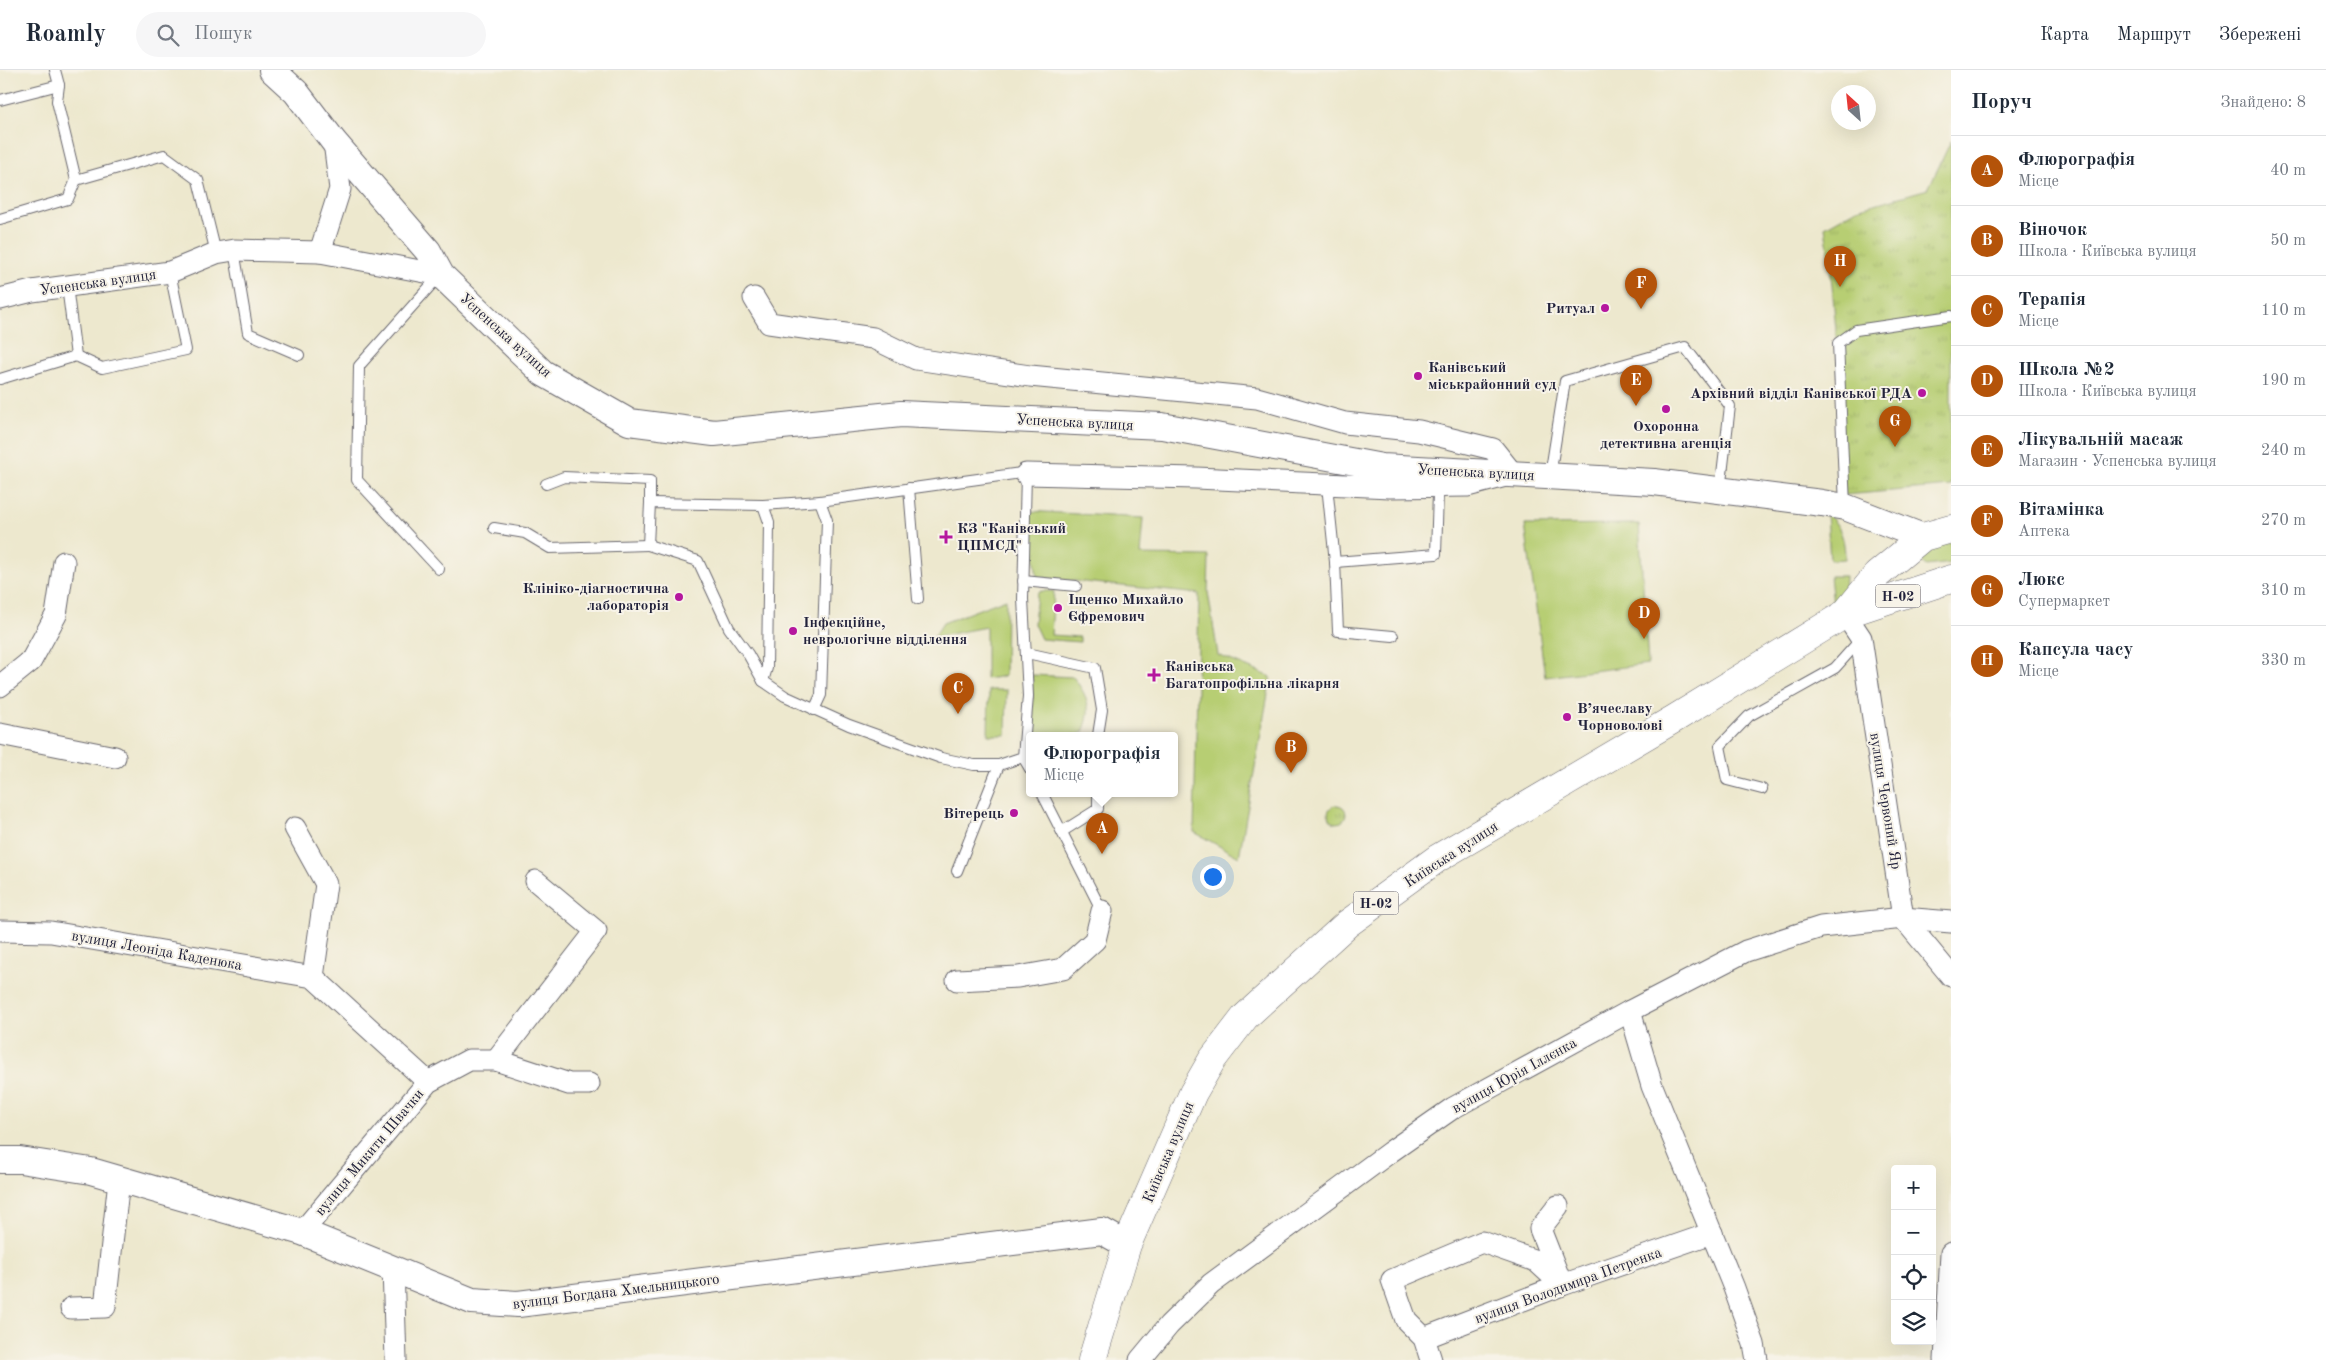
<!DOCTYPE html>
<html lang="uk">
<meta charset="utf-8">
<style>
body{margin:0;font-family:"Old Standard TT",serif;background:#f6f6f7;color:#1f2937}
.controls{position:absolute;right:15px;bottom:15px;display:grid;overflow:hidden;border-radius:5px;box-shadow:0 5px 20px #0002}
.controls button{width:45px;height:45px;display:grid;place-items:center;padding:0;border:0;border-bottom:1px solid #e0e1e3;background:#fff;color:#1f2937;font:25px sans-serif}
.compass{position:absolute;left:1831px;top:15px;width:45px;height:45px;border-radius:50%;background:#fff;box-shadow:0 5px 20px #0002;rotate:333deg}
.you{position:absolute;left:1212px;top:806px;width:18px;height:18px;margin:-12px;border:4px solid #fff;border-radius:50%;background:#1a73e8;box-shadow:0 0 0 8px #1a73e833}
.badge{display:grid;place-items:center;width:32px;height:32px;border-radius:50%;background:#b45309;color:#fff;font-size:16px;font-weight:700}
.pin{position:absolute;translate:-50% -41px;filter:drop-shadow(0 1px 2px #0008)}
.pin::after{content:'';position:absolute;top:26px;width:18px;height:15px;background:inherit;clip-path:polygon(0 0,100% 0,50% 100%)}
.popup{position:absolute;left:1026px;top:662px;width:152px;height:65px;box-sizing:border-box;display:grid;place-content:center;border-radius:5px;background:#fff;filter:drop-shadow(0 1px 4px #0005);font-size:16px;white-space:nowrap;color:#747a83}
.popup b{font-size:19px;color:#1f2937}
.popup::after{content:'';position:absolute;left:50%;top:100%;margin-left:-10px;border:10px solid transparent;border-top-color:#fff}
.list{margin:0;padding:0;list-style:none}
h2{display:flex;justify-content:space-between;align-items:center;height:65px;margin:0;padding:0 20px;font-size:21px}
h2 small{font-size:16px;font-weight:400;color:#747a83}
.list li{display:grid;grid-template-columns:32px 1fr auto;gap:15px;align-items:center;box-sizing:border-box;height:70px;padding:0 20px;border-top:1px solid #e0e1e3}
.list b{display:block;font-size:19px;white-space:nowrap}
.list p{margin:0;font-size:16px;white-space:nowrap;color:#747a83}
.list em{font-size:16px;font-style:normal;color:#747a83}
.icon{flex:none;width:28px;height:28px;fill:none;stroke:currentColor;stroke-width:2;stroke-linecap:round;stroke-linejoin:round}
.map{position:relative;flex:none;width:1951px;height:1290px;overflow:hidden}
header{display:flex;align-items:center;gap:30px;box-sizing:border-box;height:70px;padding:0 25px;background:#fff;border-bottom:1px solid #e0e1e3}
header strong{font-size:24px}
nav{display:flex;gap:28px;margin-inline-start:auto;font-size:18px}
.search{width:350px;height:45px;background:#f6f6f7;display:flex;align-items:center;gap:12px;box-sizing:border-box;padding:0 18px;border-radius:28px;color:#747a83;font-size:19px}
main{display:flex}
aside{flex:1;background:#fff}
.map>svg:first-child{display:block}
.grass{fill:#b7ce73;stroke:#6c7857}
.park{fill:url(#park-tufts);stroke:#6c7857}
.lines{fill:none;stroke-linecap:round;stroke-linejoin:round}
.service-casing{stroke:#69676e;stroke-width:12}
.minor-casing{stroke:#69676e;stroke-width:23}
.tertiary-casing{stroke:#69676e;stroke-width:28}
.primary-casing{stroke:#69676e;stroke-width:29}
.service{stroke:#fff;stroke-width:10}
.minor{stroke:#fff;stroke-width:21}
.tertiary{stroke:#fff;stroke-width:26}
.primary{stroke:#fff;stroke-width:28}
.poi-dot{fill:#b5179e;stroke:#f7f3e8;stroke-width:2}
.labels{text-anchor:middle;stroke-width:4;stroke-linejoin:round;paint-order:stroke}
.shield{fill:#f7f3e8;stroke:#62616f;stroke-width:1}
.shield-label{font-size:14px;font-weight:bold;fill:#22223b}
.street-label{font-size:15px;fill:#22223b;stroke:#f7f3e8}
.poi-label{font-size:15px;font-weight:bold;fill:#22223b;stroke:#f7f3e8;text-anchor:start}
</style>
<header>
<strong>Roamly</strong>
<div class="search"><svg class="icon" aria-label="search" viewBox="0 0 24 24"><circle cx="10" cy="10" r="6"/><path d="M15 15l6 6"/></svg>Пошук</div>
<nav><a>Карта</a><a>Маршрут</a><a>Збережені</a></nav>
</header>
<main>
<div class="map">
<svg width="1951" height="1290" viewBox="0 0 1951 1290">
<defs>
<pattern id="park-tufts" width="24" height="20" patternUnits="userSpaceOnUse" patternTransform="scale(1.25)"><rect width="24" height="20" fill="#b7ce73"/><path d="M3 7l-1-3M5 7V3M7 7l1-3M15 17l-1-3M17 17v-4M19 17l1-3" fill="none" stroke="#9db164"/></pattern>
</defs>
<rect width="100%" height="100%" fill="#f7f3e8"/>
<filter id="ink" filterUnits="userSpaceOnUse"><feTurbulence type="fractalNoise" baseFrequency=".02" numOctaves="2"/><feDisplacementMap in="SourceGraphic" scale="10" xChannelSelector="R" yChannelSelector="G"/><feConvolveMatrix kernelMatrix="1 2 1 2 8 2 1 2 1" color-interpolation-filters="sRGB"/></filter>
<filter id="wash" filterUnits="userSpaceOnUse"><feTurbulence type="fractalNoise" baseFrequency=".0096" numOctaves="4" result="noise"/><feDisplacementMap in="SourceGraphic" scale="20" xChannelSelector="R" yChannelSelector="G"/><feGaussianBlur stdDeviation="1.12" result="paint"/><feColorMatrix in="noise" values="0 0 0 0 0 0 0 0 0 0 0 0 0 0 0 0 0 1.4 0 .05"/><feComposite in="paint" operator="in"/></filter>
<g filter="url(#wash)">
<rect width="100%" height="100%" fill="#ede8ce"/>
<!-- grass -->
<g class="grass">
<path d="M1028,441L1143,448L1140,485L1209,486L1208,522L1218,585L1271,607L1239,787L1194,762L1199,524L1037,507Z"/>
<path d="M1827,444C1841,456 1845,470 1845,489L1830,490Z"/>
<path d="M1639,454L1648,594L1545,607L1525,455Z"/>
<path d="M1951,472V493L1926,496L1916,487L1921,475Z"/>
<path d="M1830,506H1845L1844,524L1833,534Z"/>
<path d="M1041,521H1054L1051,565L1080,567V572L1041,569L1034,554L1037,524Z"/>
<path d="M1006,529L1005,606L986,609V557L934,567L943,553Z"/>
<path d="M1032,605L1073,607C1088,626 1093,639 1083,662L1077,665H1034Z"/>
<path d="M989,620H1007L1006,665H988Z"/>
</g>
<!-- park -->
<g class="park">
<path d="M1951,71V416L1844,425C1840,336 1838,246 1825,157L1857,139L1928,119Z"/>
<circle cx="1337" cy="744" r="9"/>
</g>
</g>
<g filter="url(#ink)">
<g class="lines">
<defs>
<g id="service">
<path d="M55,0L59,15L57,31L76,110L164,85L198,110L216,183"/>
<path d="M0,30L59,15"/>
<path d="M0,149L68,129L76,110"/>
<path d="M234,180L248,263L299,285"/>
<path d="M76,286L102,298L186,280L170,202"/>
<path d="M0,309L76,286L67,216"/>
<path d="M1021,403L1026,404L1023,529L1028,626L1023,687L999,695H974L941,688L849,655L785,626L763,611L748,584L729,558L698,491L648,475L650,433L763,435L820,431Z"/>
<path d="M1550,406L1565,311L1685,277L1730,336L1720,421"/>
<path d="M546,414L564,407L650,411V433"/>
<path d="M1332,414L1328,425L1335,492L1338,561L1393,566"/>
<path d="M909,418L918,529"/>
<path d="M763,435L769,452L767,598L763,611"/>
<path d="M1845,436L1838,273L1856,260L1951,246"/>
<path d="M494,458L525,463L550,478L648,475"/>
<path d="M1335,492L1436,484L1438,423L1447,421"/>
<path d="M439,499L357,410L359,296L440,205"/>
<path d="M1023,511L1076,516"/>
<path d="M1027,583L1095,598L1102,640L1098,665"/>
<path d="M814,640L821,625L827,450L820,431"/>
<path d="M1029,685L1023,687L1030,699"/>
<path d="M1762,719L1727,710L1720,676L1749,646L1835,598L1861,569"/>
<path d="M1042,723L1102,841"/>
<path d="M1063,761L1098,739V723"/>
<path d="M957,801L999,695"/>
</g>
<g id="minor">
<path d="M320,182L441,205"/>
<path d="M754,228L769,253L873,268L916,289L1030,306L1257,328L1345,353L1419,361L1493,379L1513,404L1467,416L1390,417L1196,408L1026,404"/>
<path d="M0,229L32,221L170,202L216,183L234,180L320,182L340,119L334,72"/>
<path d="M1845,544L1861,568L1903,848L1951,906"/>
<path d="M0,616L31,591L56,545L64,492"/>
<path d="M0,664L115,687"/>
<path d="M295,758L326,814L313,907"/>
<path d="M0,861L51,862L313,907"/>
<path d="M313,907L428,1012"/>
<path d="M957,910L1018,907L1063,899L1095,870L1102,841"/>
<path d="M1630,941L1652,1016L1734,1218L1754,1274L1757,1290"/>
<path d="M496,990L596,861L536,811"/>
<path d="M302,1162L428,1012L469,990H496L569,1014H589"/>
<path d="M393,1198L396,1290"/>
<path d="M71,1238L105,1237L119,1110"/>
<path d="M1424,1268L1562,1215L1712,1163"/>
<path d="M1140,1290L1169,1255L1211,1214L1390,1082L1453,1038L1630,941L1746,881L1821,857L1903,848L1951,852"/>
<path d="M1431,1290L1424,1268L1406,1250L1392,1210L1482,1172L1536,1191L1562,1215L1540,1159L1558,1136"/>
<path d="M1945,1290L1951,1183"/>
</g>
<g id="tertiary">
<path d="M272,0L296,22L334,72L428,181L441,205L543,303L629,352L714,363L901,344L1162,356L1382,397L1654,412L1822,433L1845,437L1923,467"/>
<path d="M0,1090H20L91,1101L302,1162L472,1231L518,1234L1102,1161L1127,1175"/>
</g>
<g id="primary">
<path d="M1845,544L1877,505L1923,467L1951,459"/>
<path d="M1092,1290L1127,1175L1193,1023L1212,990L1245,947L1347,854L1438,788L1674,649L1845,544L1951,509"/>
</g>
</defs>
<!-- service casing -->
<use href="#service" class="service-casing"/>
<!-- minor casing -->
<use href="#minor" class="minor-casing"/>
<!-- tertiary casing -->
<use href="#tertiary" class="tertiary-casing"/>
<!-- primary casing -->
<use href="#primary" class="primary-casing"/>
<!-- service -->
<use href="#service" class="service"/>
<!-- minor -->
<use href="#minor" class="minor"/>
<!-- tertiary -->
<use href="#tertiary" class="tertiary"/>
<!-- primary -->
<use href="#primary" class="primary"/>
</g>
</g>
<!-- markers -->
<g class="poi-dot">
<circle cx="1605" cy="238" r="5"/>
<circle cx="1418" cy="306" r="5"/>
<circle cx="1922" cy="323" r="5"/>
<circle cx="1666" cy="339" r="5"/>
<path d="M943.5 459.5h5v5h5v5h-5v5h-5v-5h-5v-5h5z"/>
<circle cx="679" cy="527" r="5"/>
<circle cx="1058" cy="538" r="5"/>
<circle cx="793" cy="561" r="5"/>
<path d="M1151.5 597.5h5v5h5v5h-5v5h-5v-5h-5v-5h5z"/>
<circle cx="1567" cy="647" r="5"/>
<circle cx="1014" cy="743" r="5"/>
</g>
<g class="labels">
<!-- shield labels -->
<g class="shield">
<rect x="1875.5" y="514.5" width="45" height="23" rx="4"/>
<rect x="1353.5" y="821.5" width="45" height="23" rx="4"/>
</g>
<g class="shield-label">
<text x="1898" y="531">Н-02</text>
<text x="1376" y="838">Н-02</text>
</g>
<!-- street labels -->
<g class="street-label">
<text transform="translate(98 212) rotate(-8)" y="5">Успенська вулиця</text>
<text transform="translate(506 265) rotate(42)" y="5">Успенська вулиця</text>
<text transform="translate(1075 352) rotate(3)" y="5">Успенська вулиця</text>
<text transform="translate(1476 402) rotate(3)" y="5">Успенська вулиця</text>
<text transform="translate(1886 731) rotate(81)" y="5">вулиця Червоний Яр</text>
<text transform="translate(1451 784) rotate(-33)" y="5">Київська вулиця</text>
<text transform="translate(157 880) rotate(10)" y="5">вулиця Леоніда Каденюка</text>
<text transform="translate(1514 1005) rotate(-29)" y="5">вулиця Юрія Іллєнка</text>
<text transform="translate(369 1082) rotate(-50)" y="5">вулиця Микити Швачки</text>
<text transform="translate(1168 1082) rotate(-67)" y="5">Київська вулиця</text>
<text transform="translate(1568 1215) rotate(-20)" y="5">вулиця Володимира Петренка</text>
<text transform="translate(616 1221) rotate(-7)" y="5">вулиця Богдана Хмельницького</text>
</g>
<!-- poi labels -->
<g class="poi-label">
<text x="1595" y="243" text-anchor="end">Ритуал</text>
<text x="1428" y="302">Канівський<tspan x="1428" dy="17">міськрайонний суд</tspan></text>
<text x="1912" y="328" text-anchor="end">Архівний відділ Канівської РДА</text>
<text x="1666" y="361" text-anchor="middle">Охоронна<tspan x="1666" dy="17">детективна агенція</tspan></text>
<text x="957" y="463">КЗ "Канівський<tspan x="957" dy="17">ЦПМСД"</tspan></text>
<text x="669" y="523" text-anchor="end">Клініко-діагностична<tspan x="669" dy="17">лабораторія</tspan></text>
<text x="1068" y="534">Іщенко Михайло<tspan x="1068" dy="17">Єфремович</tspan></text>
<text x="803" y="557">Інфекційне,<tspan x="803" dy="17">неврологічне відділення</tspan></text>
<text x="1165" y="601">Канівська<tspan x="1165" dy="17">Багатопрофільна лікарня</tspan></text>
<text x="1577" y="643">В’ячеславу<tspan x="1577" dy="17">Чорноволові</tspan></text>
<text x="1004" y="748" text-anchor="end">Вітерець</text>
</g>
</g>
</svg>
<div class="controls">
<button>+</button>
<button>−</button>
<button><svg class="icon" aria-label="locate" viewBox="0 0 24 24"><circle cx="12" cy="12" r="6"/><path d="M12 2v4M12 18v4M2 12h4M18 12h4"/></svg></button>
<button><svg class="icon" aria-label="layers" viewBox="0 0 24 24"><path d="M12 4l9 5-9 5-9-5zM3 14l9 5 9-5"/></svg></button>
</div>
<svg class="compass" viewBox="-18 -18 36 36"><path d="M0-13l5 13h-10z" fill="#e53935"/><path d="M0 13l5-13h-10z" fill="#747a83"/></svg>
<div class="you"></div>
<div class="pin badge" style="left:1102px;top:784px">A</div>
<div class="popup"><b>Флюрографія</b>Місце</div>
<div class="pin badge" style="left:1291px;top:703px">B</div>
<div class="pin badge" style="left:958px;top:644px">C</div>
<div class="pin badge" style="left:1644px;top:569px">D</div>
<div class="pin badge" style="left:1636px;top:336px">E</div>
<div class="pin badge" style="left:1641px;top:239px">F</div>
<div class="pin badge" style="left:1895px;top:377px">G</div>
<div class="pin badge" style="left:1840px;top:217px">H</div>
</div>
<aside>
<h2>Поруч<small>Знайдено: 8</small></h2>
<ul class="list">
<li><span class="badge">A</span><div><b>Флюрографія</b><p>Місце</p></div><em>40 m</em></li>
<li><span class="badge">B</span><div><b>Віночок</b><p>Школа · Київська вулиця</p></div><em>50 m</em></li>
<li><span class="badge">C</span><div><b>Терапія</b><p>Місце</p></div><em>110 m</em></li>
<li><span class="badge">D</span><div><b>Школа №2</b><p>Школа · Київська вулиця</p></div><em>190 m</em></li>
<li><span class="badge">E</span><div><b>Лікувальній масаж</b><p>Магазин · Успенська вулиця</p></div><em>240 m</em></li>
<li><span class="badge">F</span><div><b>Вітамінка</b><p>Аптека</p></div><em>270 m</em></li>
<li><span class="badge">G</span><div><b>Люкс</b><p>Супермаркет</p></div><em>310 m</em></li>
<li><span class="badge">H</span><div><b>Капсула часу</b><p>Місце</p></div><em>330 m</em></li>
</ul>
</aside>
</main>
